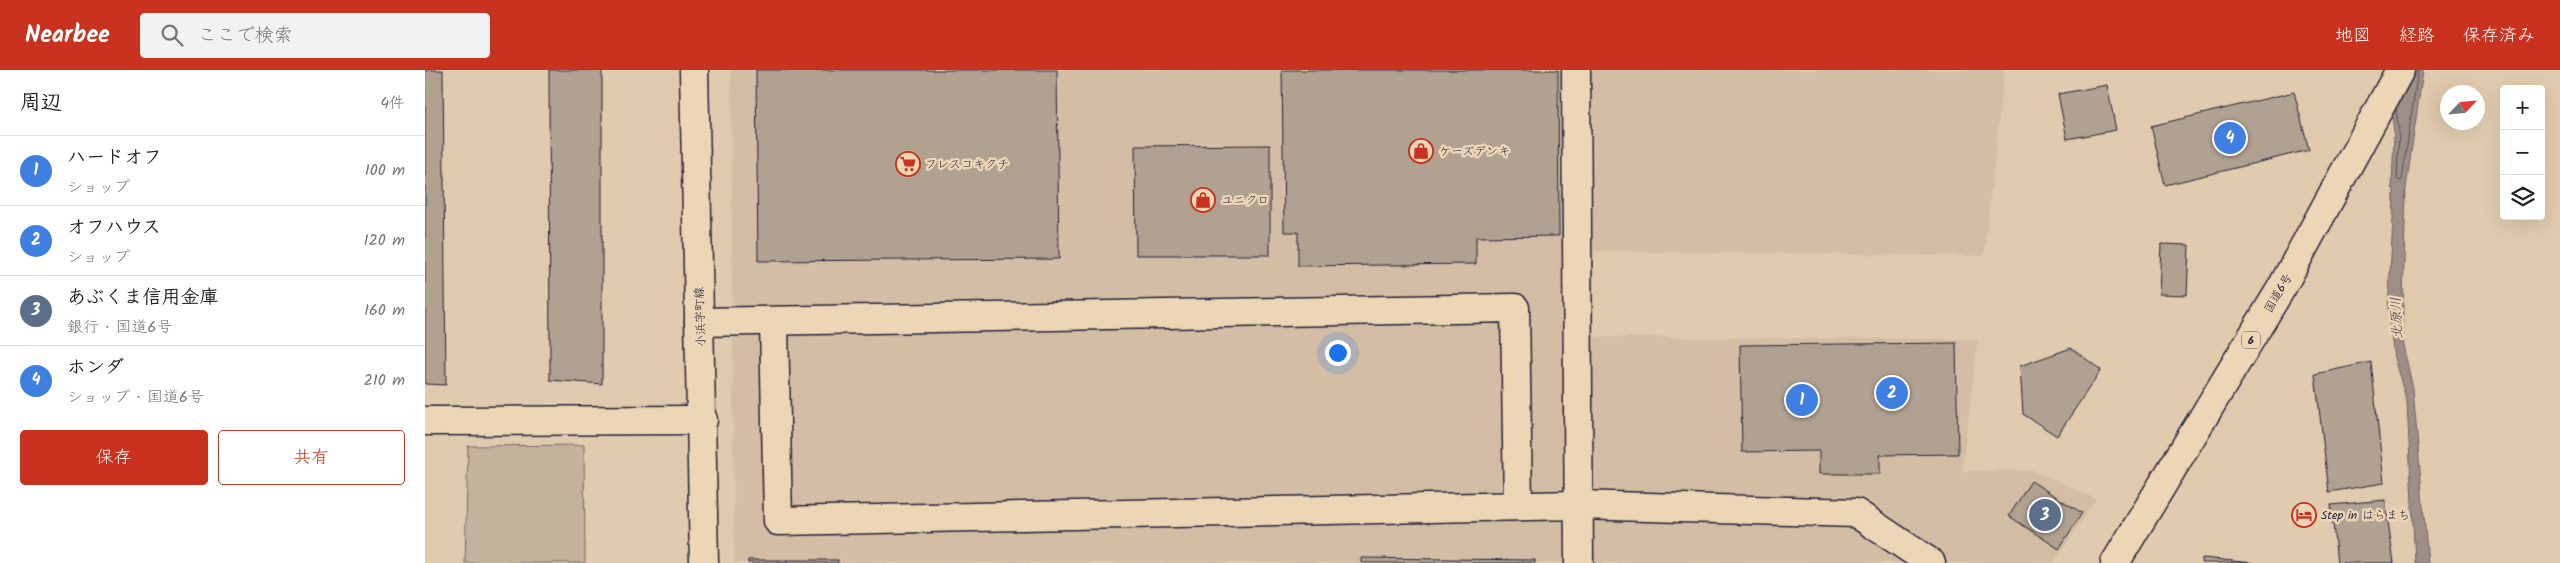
<!DOCTYPE html>
<html lang="ja">
<meta charset="utf-8">
<style>
body{margin:0;font-family:Kalam,"Klee One",sans-serif;background:#f2f2f2;color:#222}
.controls{position:absolute;right:15px;top:15px;display:grid;overflow:hidden;border-radius:5px;box-shadow:0 5px 20px #0002}
.controls button{width:45px;height:45px;display:grid;place-items:center;padding:0;border:0;border-bottom:1px solid #e0e0e0;background:#fff;color:#222;font:25px sans-serif}
.compass{position:absolute;left:2015px;top:15px;width:45px;height:45px;border-radius:50%;background:#fff;box-shadow:0 5px 20px #0002;rotate:64deg}
.you{position:absolute;left:912px;top:282px;width:18px;height:18px;margin:-12px;border:4px solid #fff;border-radius:50%;background:#1a73e8;box-shadow:0 0 0 8px #1a73e833}
.badge{display:grid;place-items:center;width:32px;height:32px;border-radius:50%;background:#c8321e;color:#fff;font-size:16px;font-weight:700}
.pin{position:absolute;translate:-50% -50%;border:2px solid #fff;box-shadow:0 1px 5px #0006}
.list{margin:0;padding:0;list-style:none}
h2{display:flex;justify-content:space-between;align-items:center;height:65px;margin:0;padding:0 20px;font-size:21px}
h2 small{font-size:16px;font-weight:400;color:#767676}
.list li{display:grid;grid-template-columns:32px 1fr auto;gap:15px;align-items:center;box-sizing:border-box;height:70px;padding:0 20px;border-top:1px solid #e0e0e0}
.list b{display:block;font-size:19px;white-space:nowrap}
.list p{margin:0;font-size:16px;white-space:nowrap;color:#767676}
.list em{font-size:16px;font-style:normal;color:#767676}
.actions{display:flex;gap:10px;padding:15px 20px}
.actions a{flex:1;padding:11px 0;border:1px solid #c8321e;border-radius:5px;text-align:center;font-size:18px;color:#c8321e}
.actions .main{background:#c8321e;color:#fff}
.icon{flex:none;width:28px;height:28px;fill:none;stroke:currentColor;stroke-width:2;stroke-linecap:round;stroke-linejoin:round}
.map{position:relative;flex:none;width:2135px;height:493px;overflow:hidden}
header{display:flex;align-items:center;gap:30px;box-sizing:border-box;height:70px;padding:0 25px;background:#c8321e;color:#fff}
header strong{font-size:24px}
nav{display:flex;gap:28px;margin-inline-start:auto;font-size:18px}
.search{width:350px;height:45px;background:#f2f2f2;display:flex;align-items:center;gap:12px;box-sizing:border-box;padding:0 18px;border-radius:5px;color:#767676;font-size:19px}
main{display:flex}
aside{flex:1;background:#fff}
.map>svg:first-child{display:block}
.built{fill:#d3bea5}
.green{fill:#c5b29d;stroke:#746a6c}
.water{fill:#9d8f85;stroke:#6c6367}
.lines{fill:none;stroke-linecap:round;stroke-linejoin:round}
.shore{stroke:#534e59;stroke-width:1}
.building{fill:#b1a191;stroke:#22223b}
.minor-casing{stroke:#22223b;stroke-width:31}
.major-casing{stroke:#22223b;stroke-width:31}
.highway-casing{stroke:#22223b;stroke-width:31}
.minor{stroke:#edd6b6;stroke-width:28}
.major{stroke:#edd6b6;stroke-width:28}
.highway{stroke:#edd6b6;stroke-width:28}
.labels{text-anchor:middle;stroke-width:5;stroke-linejoin:round;paint-order:stroke}
.shield{fill:#edd6b6;stroke:#5f5860;stroke-width:1}
.shield-label{font-size:11px;font-weight:bold;fill:#22223b}
.poi-label{font-size:12px;fill:#22223b;stroke:#edd6b6;text-anchor:start}
.street-label{font-size:12px;fill:#22223b;stroke:#edd6b6}
.water-label{font-size:14px;font-style:italic;fill:#474351;stroke:#edd6b6}
</style>
<header>
<strong>Nearbee</strong>
<div class="search"><svg class="icon" aria-label="search" viewBox="0 0 24 24"><circle cx="10" cy="10" r="6"/><path d="M15 15l6 6"/></svg>ここで検索</div>
<nav><a>地図</a><a>経路</a><a>保存済み</a></nav>
</header>
<main>
<aside>
<h2>周辺<small>4件</small></h2>
<ul class="list">
<li><span class="badge" style="background:#3f7fe0">1</span><div><b>ハードオフ</b><p>ショップ</p></div><em>100 m</em></li>
<li><span class="badge" style="background:#3f7fe0">2</span><div><b>オフハウス</b><p>ショップ</p></div><em>120 m</em></li>
<li><span class="badge" style="background:#5c6f8a">3</span><div><b>あぶくま信用金庫</b><p>銀行 · 国道6号</p></div><em>160 m</em></li>
<li><span class="badge" style="background:#3f7fe0">4</span><div><b>ホンダ</b><p>ショップ · 国道6号</p></div><em>210 m</em></li>
</ul>
<div class="actions"><a class="main">保存</a><a>共有</a></div>
</aside>
<div class="map">
<svg width="2135" height="493" viewBox="0 0 2135 493">
<rect width="100%" height="100%" fill="#e1cbae"/>
<filter id="ink" filterUnits="userSpaceOnUse"><feTurbulence type="fractalNoise" baseFrequency=".02" numOctaves="2"/><feDisplacementMap in="SourceGraphic" scale="10" xChannelSelector="R" yChannelSelector="G"/><feConvolveMatrix kernelMatrix="1 2 1 2 8 2 1 2 1" color-interpolation-filters="sRGB"/></filter>
<g filter="url(#ink)">
<!-- built -->
<path class="built" d="M306,0H1579L1559,186L1169,181V267L1553,269L1537,401L1607,400L1671,429L1629,493H309Z"/>
<!-- green -->
<path class="green" d="M159,375L160,493H40L43,376Z"/>
<!-- water -->
<path class="water" d="M1961,0H1998L1981,118L1977,271L1988,318L2003,493H1990L1982,332L1969,288L1963,241L1969,130V119L1967,118L1969,62Z"/>
<g class="lines">
<!-- shore -->
<path class="shore" d="M1971,38L1974,62L1972,109L1975,111L1977,110L1993,0"/>
</g>
<!-- building -->
<g class="building">
<path d="M0,0H18L21,315L0,314Z"/>
<path d="M124,0H177V314L125,310Z"/>
<path d="M331,0H632L634,189L333,191Z"/>
<path d="M857,0H1133L1134,166L1051,167V194L873,196V162H859Z"/>
<path d="M1682,15L1691,60L1642,69L1633,24Z"/>
<path d="M1869,22L1884,80L1740,115L1726,56Z"/>
<path d="M845,75V185H711L710,76Z"/>
<path d="M1736,174L1764,175L1762,225L1734,224Z"/>
<path d="M1531,273L1533,384L1455,385V404H1394V381L1317,382L1315,275Z"/>
<path d="M1646,278L1676,300L1632,366L1598,344L1595,296Z"/>
<path d="M1946,292L1959,413L1904,422L1890,304Z"/>
<path d="M1606,411L1657,443L1634,479L1584,446Z"/>
<path d="M1960,430L1969,493H1912L1906,435Z"/>
<path d="M936,488L1110,490V493H936Z"/>
<path d="M1777,488L1829,493H1776Z"/>
<rect x="323" y="490" width="90" height="3"/>
</g>
<g class="lines">
<defs>
<g id="minor">
<path d="M1151,0L1154,493"/>
<path d="M274,252L1090,238L1093,436"/>
<path d="M349,252L353,451L1153,435L1431,443L1506,493"/>
<path d="M0,351L278,350"/>
</g>
<path id="major" d="M269,0L279,493"/>
<path id="highway" d="M1690,493L1857,217L1975,0"/>
</defs>
<!-- minor casing -->
<use href="#minor" class="minor-casing"/>
<!-- major casing -->
<use href="#major" class="major-casing"/>
<!-- highway casing -->
<use href="#highway" class="highway-casing"/>
<!-- minor -->
<use href="#minor" class="minor"/>
<!-- major -->
<use href="#major" class="major"/>
<!-- highway -->
<use href="#highway" class="highway"/>
</g>
</g>
<!-- icons -->
<defs>
<symbol id="shop-ring" viewBox="-11 -11 22 22"><circle r="9.5" fill="#edd6b6" stroke="#c8321e" stroke-width="1.5"/><path d="M-5-2.5h2.3a2.7 3.5 0 0 1 5.4 0H5L5.5 6h-11ZM-1.5-2.5h3a1.5 2.3 0 0 0-3 0Z" fill="#c8321e"/></symbol>
<symbol id="supermarket-ring" viewBox="-11 -11 22 22"><circle r="9.5" fill="#edd6b6" stroke="#c8321e" stroke-width="1.5"/><path d="M-6-5.5h2.5l.6 2H6L4.5 2H-2.5L-4.4-4H-6ZM-1.5 3.2a1.3 1.3 0 1 0 .1 0ZM3 3.2a1.3 1.3 0 1 0 .1 0Z" fill="#c8321e"/></symbol>
<symbol id="hotel-ring" viewBox="-11 -11 22 22"><circle r="9.5" fill="#edd6b6" stroke="#c8321e" stroke-width="1.5"/><path d="M-6-4.5h1.5V1H6V5H4.5V3h-9V5H-6ZM-4 0a1.8 1.8 0 1 1 3.6 0ZM.5 0V-2.5h3Q6-2.5 6 0Z" fill="#c8321e"/></symbol>
</defs>
<g fill-rule="evenodd">
<use href="#shop-ring" x="982" y="67" width="28" height="28"/>
<use href="#supermarket-ring" x="469" y="80" width="28" height="28"/>
<use href="#shop-ring" x="764" y="116" width="28" height="28"/>
<use href="#hotel-ring" x="1865" y="431" width="28" height="28"/>
</g>
<g class="labels">
<!-- shield labels -->
<rect class="shield" x="1817" y="261.5" width="18" height="17" rx="4"/>
<g class="shield-label">
<text x="1826" y="274">6</text>
</g>
<!-- poi labels -->
<g class="poi-label">
<text x="1014" y="85">ケーズデンキ</text>
<text x="500" y="98">フレスコキクチ</text>
<text x="796" y="134">ユニクロ</text>
<text x="1896" y="449">Step in はらまち</text>
</g>
<!-- street labels -->
<g class="street-label">
<text transform="translate(1853 223) rotate(-60)" y="4">国道6号</text>
<text transform="translate(275 247) rotate(-92)" y="4">小浜字町線</text>
</g>
<!-- water labels -->
<g class="water-label">
<text transform="translate(1971 248) rotate(-93)" y="5">北原川</text>
</g>
</g>
</svg>
<div class="controls">
<button>+</button>
<button>−</button>
<button><svg class="icon" aria-label="layers" viewBox="0 0 24 24"><path d="M12 4l9 5-9 5-9-5zM3 14l9 5 9-5"/></svg></button>
</div>
<svg class="compass" viewBox="-18 -18 36 36"><path d="M0-13l5 13h-10z" fill="#e53935"/><path d="M0 13l5-13h-10z" fill="#767676"/></svg>
<div class="you"></div>
<div class="pin badge" style="left:1377px;top:330px;background:#3f7fe0">1</div>
<div class="pin badge" style="left:1467px;top:323px;background:#3f7fe0">2</div>
<div class="pin badge" style="left:1620px;top:445px;background:#5c6f8a">3</div>
<div class="pin badge" style="left:1805px;top:68px;background:#3f7fe0">4</div>
</div>
</main>
